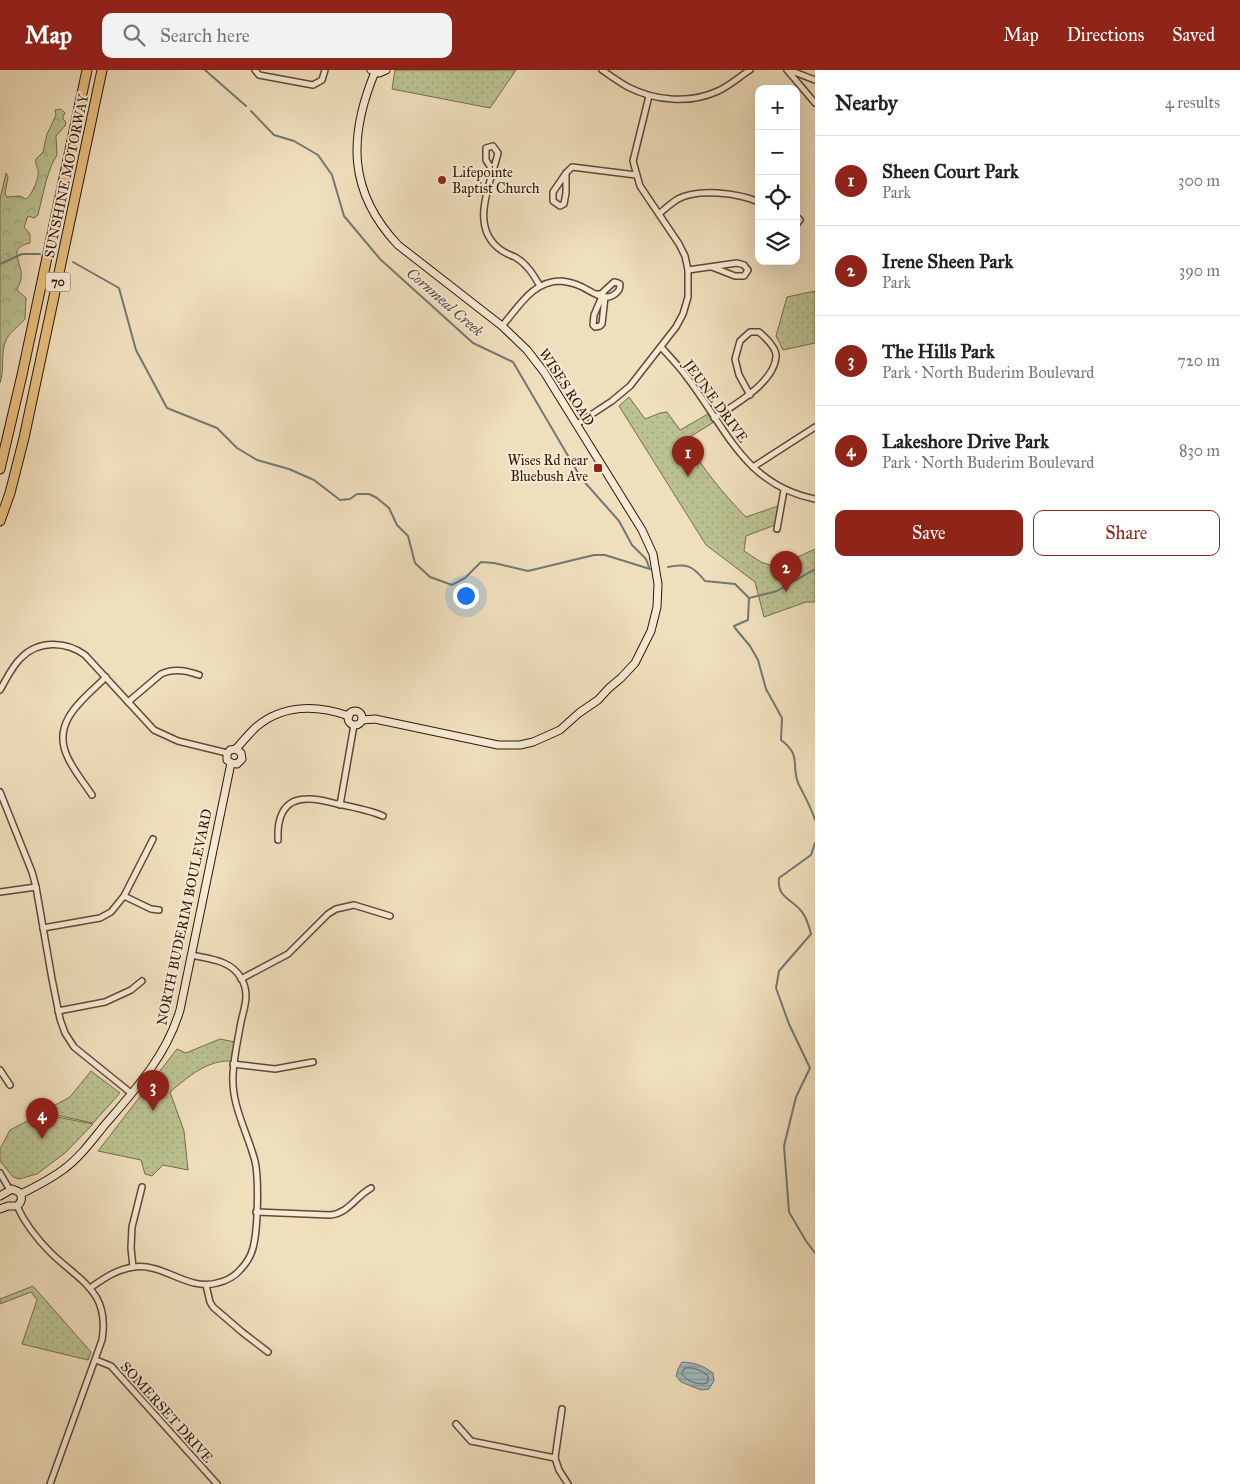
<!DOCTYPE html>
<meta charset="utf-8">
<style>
body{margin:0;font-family:"IM FELL Great Primer",serif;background:#f2f2f2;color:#222}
.controls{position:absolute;right:15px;top:15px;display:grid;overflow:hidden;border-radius:10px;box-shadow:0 5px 20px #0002}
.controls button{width:45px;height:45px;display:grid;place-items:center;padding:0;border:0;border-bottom:1px solid #e0e0e0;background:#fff;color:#222;font:25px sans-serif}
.you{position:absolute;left:465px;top:525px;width:18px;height:18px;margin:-12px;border:4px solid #fff;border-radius:50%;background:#1a73e8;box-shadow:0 0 0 8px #1a73e833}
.badge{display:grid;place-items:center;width:32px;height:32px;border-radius:50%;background:#8f2418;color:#fff;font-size:16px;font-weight:700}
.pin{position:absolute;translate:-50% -41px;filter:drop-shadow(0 1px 2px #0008)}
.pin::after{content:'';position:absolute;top:26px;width:18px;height:15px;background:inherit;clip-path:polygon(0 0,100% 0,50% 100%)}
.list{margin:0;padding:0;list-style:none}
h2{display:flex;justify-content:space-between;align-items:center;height:65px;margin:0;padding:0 20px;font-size:21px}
h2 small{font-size:16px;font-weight:400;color:#767676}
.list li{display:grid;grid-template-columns:32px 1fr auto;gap:15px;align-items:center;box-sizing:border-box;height:90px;padding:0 20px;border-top:1px solid #e0e0e0}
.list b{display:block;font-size:19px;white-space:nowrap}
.list p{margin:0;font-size:16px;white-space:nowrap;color:#767676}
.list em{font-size:16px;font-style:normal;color:#767676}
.actions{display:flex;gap:10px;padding:15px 20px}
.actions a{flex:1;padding:11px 0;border:1px solid #8f2418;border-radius:10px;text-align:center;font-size:18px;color:#8f2418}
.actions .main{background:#8f2418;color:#fff}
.icon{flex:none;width:28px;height:28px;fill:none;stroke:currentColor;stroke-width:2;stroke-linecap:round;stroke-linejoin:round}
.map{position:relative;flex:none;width:815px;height:1414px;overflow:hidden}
header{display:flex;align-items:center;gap:30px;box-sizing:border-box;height:70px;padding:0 25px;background:#8f2418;color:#fff}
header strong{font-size:24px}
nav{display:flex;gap:28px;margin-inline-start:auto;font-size:18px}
.search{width:350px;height:45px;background:#f2f2f2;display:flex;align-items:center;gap:12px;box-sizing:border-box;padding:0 18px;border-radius:10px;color:#767676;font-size:19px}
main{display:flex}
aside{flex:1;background:#fff}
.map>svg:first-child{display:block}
.forest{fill:url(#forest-crowns);stroke:#766c4d}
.park{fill:url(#park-dots);stroke:#766c4d}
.water{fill:url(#water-rules);stroke:#727874}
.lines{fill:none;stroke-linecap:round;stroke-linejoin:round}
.shore{stroke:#686862;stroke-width:1}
.stream{stroke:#727874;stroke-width:2}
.street-casing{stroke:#614836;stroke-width:8}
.secondary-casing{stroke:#311609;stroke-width:9}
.highway-casing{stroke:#311609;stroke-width:11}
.street{stroke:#f5ead4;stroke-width:5}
.secondary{stroke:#f5ead4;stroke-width:7}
.highway{stroke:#e8c07e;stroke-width:9}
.poi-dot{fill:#8f2418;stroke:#f5ead4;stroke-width:2}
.labels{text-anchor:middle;stroke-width:4;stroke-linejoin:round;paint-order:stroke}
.shield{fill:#f5ead4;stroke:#6c5646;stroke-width:1}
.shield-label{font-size:12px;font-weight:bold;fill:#311609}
.poi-label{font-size:14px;fill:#311609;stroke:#f5ead4;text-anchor:start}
.street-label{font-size:14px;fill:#311609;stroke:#f5ead4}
.water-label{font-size:15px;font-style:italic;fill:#574f47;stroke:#f5ead4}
</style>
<header>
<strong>Map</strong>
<div class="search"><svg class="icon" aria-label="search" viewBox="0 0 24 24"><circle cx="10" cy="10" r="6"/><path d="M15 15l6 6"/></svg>Search here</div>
<nav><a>Map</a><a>Directions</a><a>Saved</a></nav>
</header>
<main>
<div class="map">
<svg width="815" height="1414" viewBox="0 0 815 1414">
<defs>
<pattern id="forest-crowns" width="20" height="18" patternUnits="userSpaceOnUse" patternTransform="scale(1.25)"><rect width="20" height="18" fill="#bac291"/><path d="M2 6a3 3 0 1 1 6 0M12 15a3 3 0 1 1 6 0" fill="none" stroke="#a0a67c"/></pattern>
<pattern id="park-dots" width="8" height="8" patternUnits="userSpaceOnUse" patternTransform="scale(1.25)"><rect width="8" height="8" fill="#bac291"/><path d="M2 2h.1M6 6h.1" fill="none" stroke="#a0a67c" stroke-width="1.8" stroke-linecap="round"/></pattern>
<pattern id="water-rules" width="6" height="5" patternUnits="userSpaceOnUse" patternTransform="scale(1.25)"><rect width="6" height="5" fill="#9ebabb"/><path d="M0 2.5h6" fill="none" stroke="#899f9f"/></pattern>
</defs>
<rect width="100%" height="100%" fill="#f0dfbd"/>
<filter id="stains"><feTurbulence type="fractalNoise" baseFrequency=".004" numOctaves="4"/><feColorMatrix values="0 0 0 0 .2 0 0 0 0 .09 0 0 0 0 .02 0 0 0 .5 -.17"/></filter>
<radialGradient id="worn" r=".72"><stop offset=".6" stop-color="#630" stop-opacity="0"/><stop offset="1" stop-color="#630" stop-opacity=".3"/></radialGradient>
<!-- forest -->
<path class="forest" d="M61,39L65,43L63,46V49L66,52L65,56L56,66L57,85L52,94L46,111L38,145L34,148L28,146L24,157L30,164V173C5,178 24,194 21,208C21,212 18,216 17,220L26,228L25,249C19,256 10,262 6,270C0,283 5,299 0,313V129L6,103L8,107L5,124L7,127L20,126L26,129C32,125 40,107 38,100C37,95 35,95 36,89L43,82L47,64L56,45L55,40Z"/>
<!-- park -->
<g class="park">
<path d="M395,0H516L490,38L392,19Z"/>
<path d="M815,221V273L783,280L776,266L787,227Z"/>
<path d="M629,327L645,349L660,343L667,342L680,360L708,344L714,352L685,370C703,398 723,424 746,447L778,436L775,455L746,466L744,481L761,492L776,497L815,479V532H806L764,547L755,512L706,475L619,336Z"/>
<path d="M220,969L235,972L231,991C207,990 188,1007 170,1022L184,1061L188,1100L163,1095L152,1106L145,1104L141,1090L98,1081L177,979L186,983Z"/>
<path d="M91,1001L120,1023L93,1053L42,1042L70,1027Z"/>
<path d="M41,1044L93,1054L65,1083L37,1104L19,1109L13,1107L0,1091V1079L10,1060Z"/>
<path d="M33,1216L91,1282L88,1290L22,1274L37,1230L31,1222L0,1234V1229Z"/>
</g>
<!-- water -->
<path class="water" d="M682,1292C696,1293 702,1295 713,1303L714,1311L709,1319L701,1320L681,1312L676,1306L678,1299Z"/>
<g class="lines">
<!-- shore -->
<path class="shore" d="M685,1298C694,1297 701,1300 708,1306V1310L707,1313C699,1316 686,1311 682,1304Z"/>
<!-- stream -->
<g class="stream">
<path d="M205,0L246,36"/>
<path d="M251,41L274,65L294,71L318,85L332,105L344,146L380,189L473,273L513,292L581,408L619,451L632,475L646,489L649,497"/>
<path d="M73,192L119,218L136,280L167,338L217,358L237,378L257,390L289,399L314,410L340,430L350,429L357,424H369L377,428L389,438L397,455L408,466L415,493L430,507L452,515L465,508L481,492L494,493L528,501L594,485H605L650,499"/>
<path d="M0,194L22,184H40"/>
<path d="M668,497C687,493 693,496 705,511L735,514L749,528L748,550L734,556L735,558L750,576L758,590L766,619L782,648L781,670C803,686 790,697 799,715C805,727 811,737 815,750"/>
<path d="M749,528L777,521L815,499"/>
<path d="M815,773L811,785L779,808C777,829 792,828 802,842C807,848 809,857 811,864L779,901L776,918L789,954L810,998L796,1027L784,1076L789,1142L806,1171L815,1183"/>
</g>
<defs>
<g id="street">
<path d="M255,0L259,5L313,15L322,10L325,0"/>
<path d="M602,0C611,6 619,12 628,17C655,31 690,34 718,21C729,16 739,7 750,0"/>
<path d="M787,0L815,33"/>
<path d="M789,0L815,10"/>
<path d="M493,101L486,90V78L493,76L498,83C491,113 468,157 501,180C505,183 510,185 515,187C527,194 533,204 540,216"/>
<path d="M566,103V123L564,134L560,136L553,131V122L566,103L572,97L636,105"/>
<path d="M659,144C665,139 671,133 678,129C698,118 738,123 759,132"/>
<path d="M796,146L800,150L796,155"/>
<path d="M688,200L737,193L744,195L748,200L744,206H735L712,197"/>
<path d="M603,224L594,245L593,255L595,257L600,256L602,254L605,227"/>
<path d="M502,256C519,237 532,211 561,211C568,212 574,213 580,216C590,220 604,233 615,224C619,221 620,219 620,214L618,213L614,212L601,224H597"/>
<path d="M661,277C669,286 678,295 686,306C725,356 744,415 815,429"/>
<path d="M714,348C733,336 774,313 776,287C777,278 766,268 759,262H750L740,271L735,289L739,305L750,325"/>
<path d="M577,354L612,331L630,316L676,257L683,244L688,227V200L685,186L679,174L640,116L633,91L649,26"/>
<path d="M753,397L815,357"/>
<path d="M777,459L784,420"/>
<path d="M0,620C6,610 12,596 21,588C38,570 66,571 85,585L154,660L178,671L227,683"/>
<path d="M128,632L161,604C173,598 186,600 199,605"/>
<path d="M0,722L32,802L36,817L52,909L60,949L65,963L74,977L131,1023"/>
<path d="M92,725C84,713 74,701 68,688C50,652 83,630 106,607"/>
<path d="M340,735L354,655"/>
<path d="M278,770C277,750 282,729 307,729C317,728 328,732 338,734C353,737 369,740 383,746"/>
<path d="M0,822L36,817"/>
<path d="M124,826L151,839L159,840"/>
<path d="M43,858L100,848L111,842L124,826L153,769"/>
<path d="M241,909L288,884L328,844L336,839L354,835L390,846"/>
<path d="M58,941L105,932L131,920L142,911"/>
<path d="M233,994L275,999L313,992"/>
<path d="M0,1000L10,1015"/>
<path d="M0,1103L10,1120"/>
<path d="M17,1136C25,1154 37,1169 51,1183C81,1212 110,1222 102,1270L50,1414"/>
<path d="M256,1142L330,1145C349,1143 355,1127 371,1118"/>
<path d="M133,1197L131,1178L132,1157L142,1117"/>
<path d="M206,1215L210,1232L213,1237L242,1262L268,1282"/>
<path d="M90,1218C103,1209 117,1199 134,1197C164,1193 187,1221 217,1213C226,1211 234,1207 240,1200C246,1194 251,1186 253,1178C258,1159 259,1109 255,1091C247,1061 231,1035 233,1004C234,986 238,969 241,952C243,943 246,934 246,926C246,920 244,913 241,908C231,890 209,889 191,885"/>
<path d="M96,1290L111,1296L217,1414"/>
<path d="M562,1339L555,1388L559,1400L568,1414"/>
<path d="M456,1354L471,1371L555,1388"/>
</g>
<g id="secondary">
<path d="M371,0L379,3L386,0"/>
<circle cx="355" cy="648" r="7"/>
<path d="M362,650L375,649L498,675H520L533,672L560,660L579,643L598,630L609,618L621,608L635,593L651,561L657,537L658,514L653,484L642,460L544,302L527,280L502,256L398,175C348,122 348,67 375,2"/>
<path d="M236,679C242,672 248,665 255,658C282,634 317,635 349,646"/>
<path d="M231,693L237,694L242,689L241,683L236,679"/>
<path d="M231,693L227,690V684L230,680L236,679"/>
<path d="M21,1124C35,1117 51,1109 64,1099C79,1088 91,1072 103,1057C134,1021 166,987 180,940L231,693"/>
<path d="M0,1126L12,1119L19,1122C23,1127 22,1132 17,1136H8L0,1139"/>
</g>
<g id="highway">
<path d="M0,399L22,305L87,0"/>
<path d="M0,451L10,423L24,368L102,0"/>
</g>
</defs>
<!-- street casing -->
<use href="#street" class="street-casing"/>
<!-- secondary casing -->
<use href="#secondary" class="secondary-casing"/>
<!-- highway casing -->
<use href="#highway" class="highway-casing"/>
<!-- street -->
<use href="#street" class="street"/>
<!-- secondary -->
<use href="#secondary" class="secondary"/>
<!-- highway -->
<use href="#highway" class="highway"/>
</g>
<!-- markers -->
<g class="poi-dot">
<circle cx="442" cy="110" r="5"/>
<rect x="593" y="393" width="10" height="10" rx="2.5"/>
</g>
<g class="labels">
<!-- shield labels -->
<rect class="shield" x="45.5" y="202.5" width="25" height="19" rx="4"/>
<g class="shield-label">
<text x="58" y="216">70</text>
</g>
<!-- poi labels -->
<g class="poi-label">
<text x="452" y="107">Lifepointe<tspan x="452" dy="16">Baptist Church</tspan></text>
<text x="588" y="395" text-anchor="end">Wises Rd near<tspan x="588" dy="16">Bluebush Ave</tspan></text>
</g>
<!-- street labels -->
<g class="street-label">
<text transform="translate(66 106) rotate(-78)" y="5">SUNSHINE MOTORWAY</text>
<text transform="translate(567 317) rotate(57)" y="5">WISES ROAD</text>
<text transform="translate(716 331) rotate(54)" y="5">JEUNE DRIVE</text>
<text transform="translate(184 847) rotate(-78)" y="5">NORTH BUDERIM BOULEVARD</text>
<text transform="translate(167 1342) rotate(48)" y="5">SOMERSET DRIVE</text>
</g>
<!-- water labels -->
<g class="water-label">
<text transform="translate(445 232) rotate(41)" y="5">Cornmeal Creek</text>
</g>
</g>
<rect width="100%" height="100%" filter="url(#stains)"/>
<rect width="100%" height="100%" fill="url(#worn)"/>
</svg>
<div class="controls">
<button>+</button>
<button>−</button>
<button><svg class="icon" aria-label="locate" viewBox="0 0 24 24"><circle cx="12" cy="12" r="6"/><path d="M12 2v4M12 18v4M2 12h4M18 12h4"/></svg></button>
<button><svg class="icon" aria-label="layers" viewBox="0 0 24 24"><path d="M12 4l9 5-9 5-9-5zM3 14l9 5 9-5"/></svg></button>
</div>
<div class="you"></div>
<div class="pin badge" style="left:688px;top:407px">1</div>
<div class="pin badge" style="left:786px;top:522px">2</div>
<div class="pin badge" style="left:153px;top:1041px">3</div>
<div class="pin badge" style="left:42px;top:1069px">4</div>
</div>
<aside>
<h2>Nearby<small>4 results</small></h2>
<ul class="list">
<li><span class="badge">1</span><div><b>Sheen Court Park</b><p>Park</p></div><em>300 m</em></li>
<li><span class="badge">2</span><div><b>Irene Sheen Park</b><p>Park</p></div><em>390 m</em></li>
<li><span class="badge">3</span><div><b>The Hills Park</b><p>Park · North Buderim Boulevard</p></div><em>720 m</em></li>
<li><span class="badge">4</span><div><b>Lakeshore Drive Park</b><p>Park · North Buderim Boulevard</p></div><em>830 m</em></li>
</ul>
<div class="actions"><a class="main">Save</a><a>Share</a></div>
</aside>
</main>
